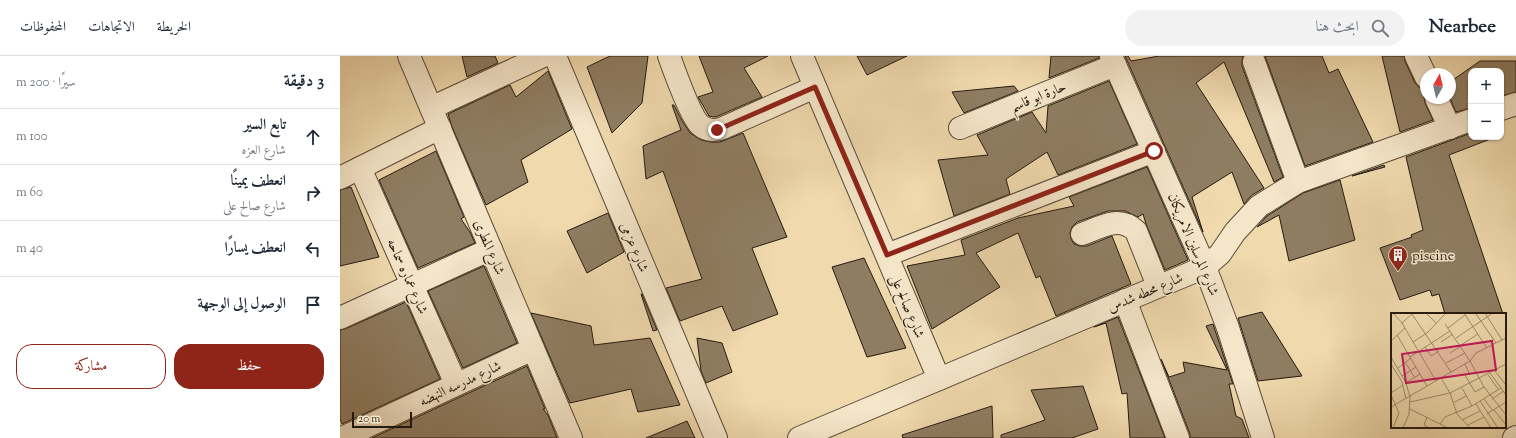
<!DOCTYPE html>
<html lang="ar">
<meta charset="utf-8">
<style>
body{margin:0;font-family:"Sorts Mill Goudy",Amiri,serif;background:#f2f2f3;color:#1f2937;direction:rtl}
.controls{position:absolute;right:12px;top:12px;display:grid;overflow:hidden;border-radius:8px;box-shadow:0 1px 3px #0004}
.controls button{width:36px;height:36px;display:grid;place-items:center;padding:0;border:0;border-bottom:1px solid #e0e1e3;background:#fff;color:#1f2937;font:20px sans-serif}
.compass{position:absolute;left:1080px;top:12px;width:36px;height:36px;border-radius:50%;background:#fff;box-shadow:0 1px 3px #0004;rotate:8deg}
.scale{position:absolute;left:12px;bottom:10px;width:60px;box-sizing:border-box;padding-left:4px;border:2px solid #261a10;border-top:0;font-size:11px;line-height:14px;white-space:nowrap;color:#261a10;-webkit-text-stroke:3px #f5e6ca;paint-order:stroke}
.stop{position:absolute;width:12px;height:12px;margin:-9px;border:3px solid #8f2418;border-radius:50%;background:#fff}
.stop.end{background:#8f2418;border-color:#fff;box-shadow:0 1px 4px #0008}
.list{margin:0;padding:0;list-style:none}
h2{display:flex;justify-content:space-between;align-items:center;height:52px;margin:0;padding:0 16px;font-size:17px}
h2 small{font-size:13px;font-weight:400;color:#747a83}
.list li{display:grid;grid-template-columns:26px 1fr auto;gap:12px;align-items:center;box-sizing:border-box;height:56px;padding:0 16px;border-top:1px solid #e0e1e3}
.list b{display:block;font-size:15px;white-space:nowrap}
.list p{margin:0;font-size:13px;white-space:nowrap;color:#747a83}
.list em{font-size:13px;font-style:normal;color:#747a83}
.actions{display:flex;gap:8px;padding:12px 16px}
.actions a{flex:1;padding:9px 0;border:1px solid #8f2418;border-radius:16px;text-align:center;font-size:14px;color:#8f2418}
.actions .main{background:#8f2418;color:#fff}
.icon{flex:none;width:22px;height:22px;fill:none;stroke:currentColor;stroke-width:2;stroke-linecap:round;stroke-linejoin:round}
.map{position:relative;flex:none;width:1176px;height:382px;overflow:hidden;direction:ltr}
header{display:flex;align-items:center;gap:24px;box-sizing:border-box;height:56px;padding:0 20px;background:#fff;border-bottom:1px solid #e0e1e3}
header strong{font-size:19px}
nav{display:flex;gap:22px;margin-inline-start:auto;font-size:14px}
.search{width:280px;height:36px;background:#f2f2f3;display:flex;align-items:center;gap:10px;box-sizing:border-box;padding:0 14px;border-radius:22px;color:#747a83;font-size:15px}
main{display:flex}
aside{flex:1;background:#fff}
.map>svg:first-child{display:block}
.building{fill:#8f7d62;stroke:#261a10}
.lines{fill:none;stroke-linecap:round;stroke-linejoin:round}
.minor-casing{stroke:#584a37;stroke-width:24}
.minor{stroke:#f5e6ca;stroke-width:22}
.route{stroke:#8f2418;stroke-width:5}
.labels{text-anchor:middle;stroke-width:3;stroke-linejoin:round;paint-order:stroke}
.street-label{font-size:14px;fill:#261a10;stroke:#f5e6ca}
.poi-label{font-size:14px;fill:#261a10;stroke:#f5e6ca;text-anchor:start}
.inset-road{fill:none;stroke:#9f8d6e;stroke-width:1}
.view{fill:#c2185b;fill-opacity:0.15;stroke:#c2185b;stroke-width:2}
.inset-edge{fill:none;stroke:#261a10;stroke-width:2}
</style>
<header>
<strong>Nearbee</strong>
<div class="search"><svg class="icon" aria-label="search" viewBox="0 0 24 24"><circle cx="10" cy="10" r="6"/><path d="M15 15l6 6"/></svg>ابحث هنا</div>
<nav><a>الخريطة</a><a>الاتجاهات</a><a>المحفوظات</a></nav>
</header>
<main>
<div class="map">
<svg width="1176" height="382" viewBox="0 0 1176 382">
<rect width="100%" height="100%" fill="#efd9ad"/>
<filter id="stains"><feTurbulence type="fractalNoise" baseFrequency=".005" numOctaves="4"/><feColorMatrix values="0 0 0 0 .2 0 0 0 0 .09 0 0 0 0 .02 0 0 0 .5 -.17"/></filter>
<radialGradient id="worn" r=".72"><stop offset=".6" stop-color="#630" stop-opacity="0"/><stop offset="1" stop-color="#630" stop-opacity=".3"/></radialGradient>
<!-- building -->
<g class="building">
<path d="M122,0H155L158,7L127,21Z"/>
<path d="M270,0H308L302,47L272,77L247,11Z"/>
<path d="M359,0H428L404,12L422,41L378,60L374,61L369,60L358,41L373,36Z"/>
<path d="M517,0H567L527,19Z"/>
<path d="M711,0H759V2L709,22Z"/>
<path d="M785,0H788L791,5L819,0H903L902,4V10L943,121L934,126L884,6L856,27L924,132L912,139L904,148L892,116L852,141L863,176Z"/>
<path d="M925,0H982L989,17L998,13L1033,86L965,110Z"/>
<path d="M1042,0H1064L1065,5L1075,27L1079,31L1086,33L1084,41L1085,47L1093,64L1060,76Z"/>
<path d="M1140,5H1176V36L1161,40V15H1131V52L1116,56L1110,42V26Z"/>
<path d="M208,15L232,73L181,104L188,126L146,149L112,71L108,58L170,29L176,41Z"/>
<path d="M769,25L797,88L718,119L707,96L666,123L670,138L614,160L598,104L648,99L637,79L692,56L706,77L708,50Z"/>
<path d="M674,30L678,35L624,57L612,36Z"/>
<path d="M332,49H334L341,63L350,77L361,84L371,86H380L403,77L447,181L412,192L438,258L393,275L382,250L340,265L326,232L362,223L323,115L306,123L303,90L341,74Z"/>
<path d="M1131,77V81H1152L1153,82L1109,99L1163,258H1105L1099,238L1092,240L1090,234L1060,244L1040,192L1072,181L1071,179L1083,174L1066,101Z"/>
<path d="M96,95L124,161L121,163L130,176L135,187L78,212L39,124Z"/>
<path d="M1044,109L1045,111L1012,120Z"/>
<path d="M807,111L848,204L825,214L806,168L803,158L798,161L785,155H768L737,166L732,171L730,177L731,183L734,188L740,190H747L772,180L791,228L716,260L700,220L696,222L678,177L636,197L660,231L592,273L567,210L625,199L621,184L678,162L734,150L729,141Z"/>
<path d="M1000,124L1015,184L949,205L939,159L917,171L927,160L963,137Z"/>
<path d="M11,131L39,201L0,210V134Z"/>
<path d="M268,157L284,196L247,217L227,175Z"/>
<path d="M524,202L566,292L527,301L492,211Z"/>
<path d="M144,210L177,287L123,312L88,235Z"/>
<path d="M301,238H302L317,274L313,275Z"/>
<path d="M66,246L100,323L2,368L0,363V274L5,273Z"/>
<path d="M922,256L962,320L918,325L898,262Z"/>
<path d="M191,257L251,270L254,289L310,282L340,349L298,356L291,333L230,347Z"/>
<path d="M778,261L825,382H790L787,337L782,338L766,267L754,271Z"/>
<path d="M873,268L893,328H889L896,360L902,363L909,382H850V378L821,303L829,321L845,316L843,306L887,314L866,270Z"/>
<path d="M357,282L382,287L392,316L366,327L361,315Z"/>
<path d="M187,310L205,353H203L208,359L217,382H32Z"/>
<path d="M743,330L758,373L732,382H661V379L705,364L691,334Z"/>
<path d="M652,350L653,382H563L562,379Z"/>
<path d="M347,365L355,382H306Z"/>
</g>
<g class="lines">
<defs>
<g id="minor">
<path d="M69,0L231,382"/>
<path d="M215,0L376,382"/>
<path d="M329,0C334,14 351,61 360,69C367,75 375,75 383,72L475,31"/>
<path d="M462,0L599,323"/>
<path d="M771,0L865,211L888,272L923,382"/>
<path d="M1076,0L1086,21"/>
<path d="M914,6L958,126"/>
<path d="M1096,42L1110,72"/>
<path d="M91,52L203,0"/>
<path d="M1161,53L1176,48"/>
<path d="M620,72L775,9"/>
<path d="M20,112L116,328"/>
<path d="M0,122L100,72"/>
<path d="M742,178C761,171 779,159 796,175L818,230"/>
<path d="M547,199L814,95"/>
<path d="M785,244L838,382"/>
<path d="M0,262L151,193"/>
<path d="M2,382L193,293"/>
<path d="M459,382L865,211L880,198L895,176L919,150L958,126L1131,64"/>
<path d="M1174,382L1176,381"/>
</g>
</defs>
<!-- minor casing -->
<use href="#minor" class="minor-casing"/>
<!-- minor -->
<use href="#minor" class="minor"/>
</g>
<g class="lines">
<!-- route -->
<path class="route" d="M377,74L475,31L547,199L814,95"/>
</g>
<!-- icons -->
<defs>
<symbol id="building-pin" viewBox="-11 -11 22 30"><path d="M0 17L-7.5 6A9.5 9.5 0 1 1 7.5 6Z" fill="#8f2418" stroke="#f5e6ca"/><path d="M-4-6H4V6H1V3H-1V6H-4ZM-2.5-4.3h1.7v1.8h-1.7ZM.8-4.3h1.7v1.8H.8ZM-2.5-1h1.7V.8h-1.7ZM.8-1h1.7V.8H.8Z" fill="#fff"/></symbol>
</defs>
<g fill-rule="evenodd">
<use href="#building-pin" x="1047" y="188" width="22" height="30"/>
</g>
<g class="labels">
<!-- street labels -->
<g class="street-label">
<text transform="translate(698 40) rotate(-22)" y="5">حارة ابو قاسم</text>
<text transform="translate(854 188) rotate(67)" y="5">شارع المرسلين الامريكان</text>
<text transform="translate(150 191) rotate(67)" y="5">شارع المطرى</text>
<text transform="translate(295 191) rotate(67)" y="5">شارع عزمى</text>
<text transform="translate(68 220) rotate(66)" y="5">شارع عماره سماحه</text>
<text transform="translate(805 236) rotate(-23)" y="5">شارع محطه شدس</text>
<text transform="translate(568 250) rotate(67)" y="5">شارع صالح على</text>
<text transform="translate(120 327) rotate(-25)" y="5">شارع مدرسه النهضه</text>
</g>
<!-- poi labels -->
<g class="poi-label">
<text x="1072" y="204">piscine</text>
</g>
</g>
<!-- overview -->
<g transform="translate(1051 257)">
<rect width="115" height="115" fill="#efd9ad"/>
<path class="inset-road" d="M2,0L11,10L45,68M35,0L45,10M73,0L96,35M94,0L111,27M21,1L60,59M85,1L105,30M11,10L22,0M54,11L79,48L93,74L115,102M57,15L74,2M6,22L36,73M65,25L102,0M0,28L14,15M22,29L36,20L55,0M50,29L62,21M70,32L87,21M34,34L40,43L48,38M59,40L70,33M0,44L15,70L19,84L18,101L12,115M19,44L59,18M14,49L24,65M55,50L74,40M0,51L11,69L15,86M74,51L79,62M7,55L20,45M104,58L115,72M99,60L115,82M74,62L84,79L93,74M97,62L107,76M11,63L25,54M50,65L59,80L66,101L79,115M15,70L29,61M71,75L81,93M0,80L12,72M0,82L8,100L2,115M93,86L102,98M101,86L113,78M89,88L107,115M19,89L59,80L115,51M62,90L75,83M85,91L100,115M0,94L79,48L85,40L115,25M19,96L57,115M103,97L115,112M96,101L115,89M36,104L33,112L38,115M71,107L89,98M49,111L54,104L81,93L110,75M77,112L93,104"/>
<path class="view" d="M101,28L105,57L15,70L11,41Z"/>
<rect width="115" height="115" class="inset-edge"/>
</g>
<rect width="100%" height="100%" filter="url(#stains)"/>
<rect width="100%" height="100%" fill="url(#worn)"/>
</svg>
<div class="controls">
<button>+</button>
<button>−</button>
</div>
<svg class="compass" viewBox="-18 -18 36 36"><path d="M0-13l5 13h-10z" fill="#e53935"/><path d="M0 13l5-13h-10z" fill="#747a83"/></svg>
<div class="scale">20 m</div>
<div class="stop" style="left:814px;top:95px"></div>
<div class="stop end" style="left:377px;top:74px"></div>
</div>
<aside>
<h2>3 دقيقة<small>سيرًا · 200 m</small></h2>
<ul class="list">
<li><svg class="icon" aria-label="ahead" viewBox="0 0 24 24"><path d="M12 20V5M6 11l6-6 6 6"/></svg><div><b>تابع السير</b><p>شارع العزه</p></div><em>100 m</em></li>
<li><svg class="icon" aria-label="right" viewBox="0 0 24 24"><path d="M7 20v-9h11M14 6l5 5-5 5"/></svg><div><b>انعطف يمينًا</b><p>شارع صالح على</p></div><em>60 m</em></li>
<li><svg class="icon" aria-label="left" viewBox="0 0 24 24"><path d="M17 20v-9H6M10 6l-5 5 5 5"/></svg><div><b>انعطف يسارًا</b></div><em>40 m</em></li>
<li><svg class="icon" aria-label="arrive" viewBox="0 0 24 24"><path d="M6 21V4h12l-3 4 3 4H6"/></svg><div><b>الوصول إلى الوجهة</b></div></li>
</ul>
<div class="actions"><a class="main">حفظ</a><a>مشاركة</a></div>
</aside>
</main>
